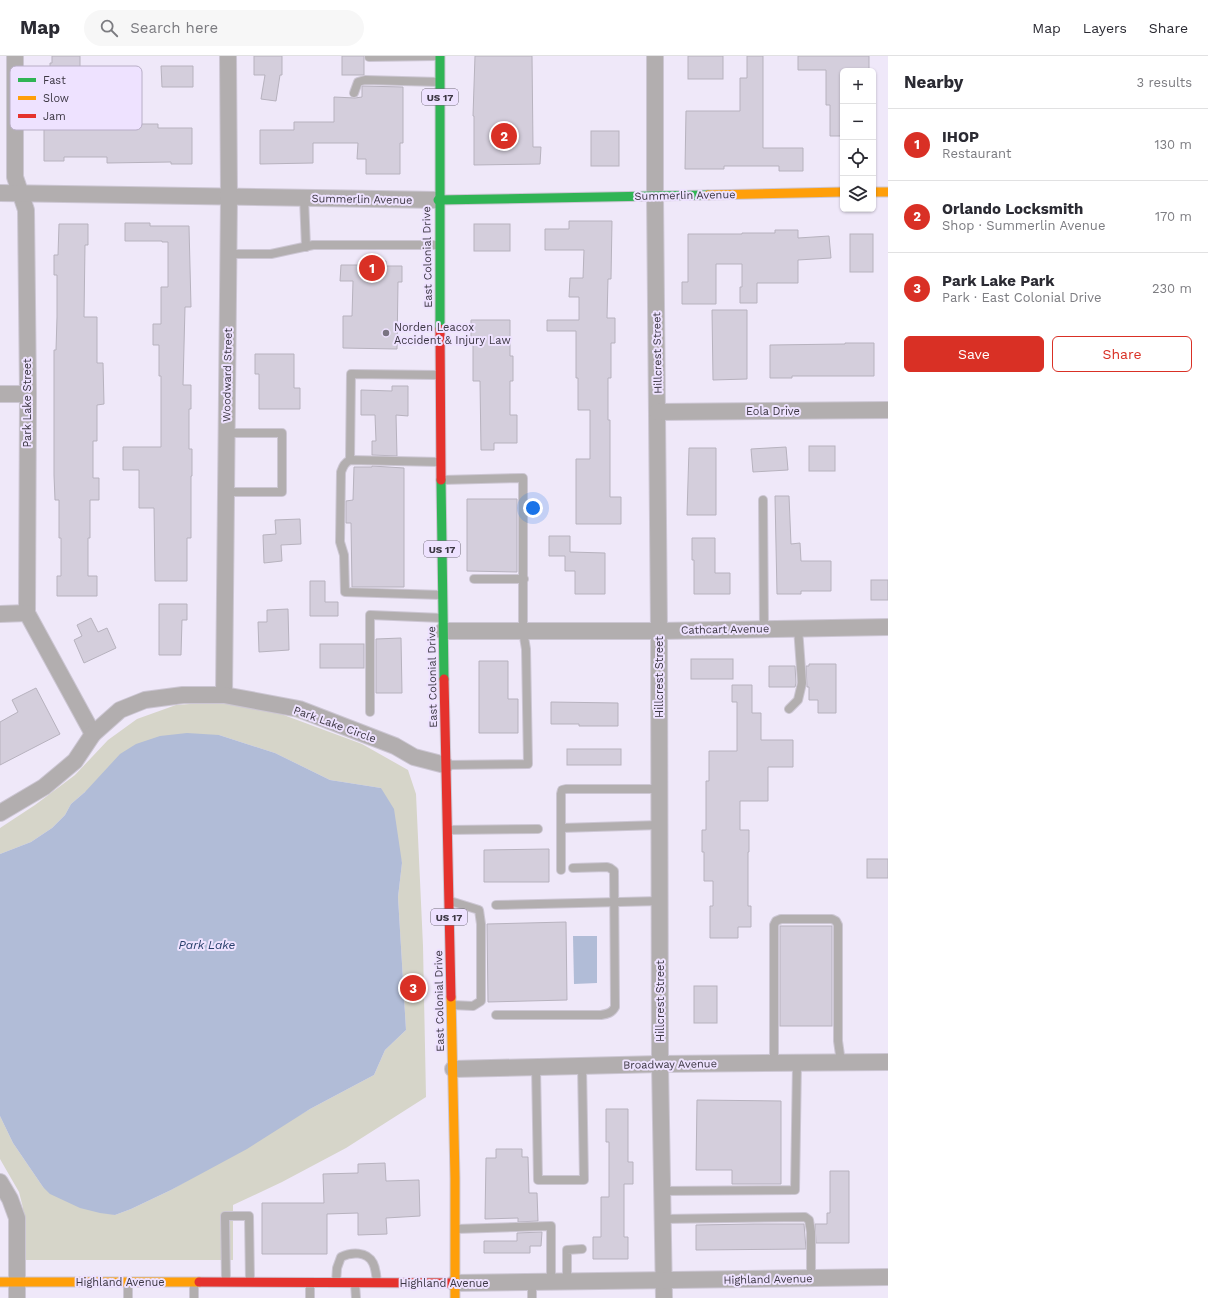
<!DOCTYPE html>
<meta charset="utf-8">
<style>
body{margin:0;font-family:"Work Sans",sans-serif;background:#f7f7f7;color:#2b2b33}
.controls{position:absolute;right:12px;top:12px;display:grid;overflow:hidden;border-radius:6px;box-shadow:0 1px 3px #0004}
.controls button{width:36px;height:36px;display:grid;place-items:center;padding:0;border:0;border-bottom:1px solid #e1e1e2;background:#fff;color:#2b2b33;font:20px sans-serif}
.you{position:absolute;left:533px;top:452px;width:14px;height:14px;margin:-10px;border:3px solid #fff;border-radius:50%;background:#1a73e8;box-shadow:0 0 0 6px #1a73e833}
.badge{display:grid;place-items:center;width:26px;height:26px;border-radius:50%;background:#d93025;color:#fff;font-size:13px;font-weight:700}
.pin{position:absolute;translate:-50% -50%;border:2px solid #fff;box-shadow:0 1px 4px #0006}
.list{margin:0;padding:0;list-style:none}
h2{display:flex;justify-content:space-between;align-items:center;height:52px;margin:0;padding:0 16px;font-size:17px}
h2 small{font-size:13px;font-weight:400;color:#7c7c81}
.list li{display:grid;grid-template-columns:26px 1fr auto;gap:12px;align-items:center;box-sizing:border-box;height:72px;padding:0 16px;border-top:1px solid #e1e1e2}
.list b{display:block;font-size:15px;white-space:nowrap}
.list p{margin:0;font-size:13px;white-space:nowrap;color:#7c7c81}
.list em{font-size:13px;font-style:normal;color:#7c7c81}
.actions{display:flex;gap:8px;padding:12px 16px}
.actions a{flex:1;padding:9px 0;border:1px solid #d93025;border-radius:6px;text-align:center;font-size:14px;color:#d93025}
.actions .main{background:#d93025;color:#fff}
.icon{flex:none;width:22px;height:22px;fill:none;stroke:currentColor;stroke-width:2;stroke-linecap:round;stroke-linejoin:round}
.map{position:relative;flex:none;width:888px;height:1242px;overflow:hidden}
header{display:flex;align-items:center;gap:24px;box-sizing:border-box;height:56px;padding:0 20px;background:#fff;border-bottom:1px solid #e1e1e2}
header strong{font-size:19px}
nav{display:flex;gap:22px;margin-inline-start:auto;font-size:14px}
.search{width:280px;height:36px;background:#f7f7f7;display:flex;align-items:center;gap:10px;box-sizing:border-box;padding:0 14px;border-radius:22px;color:#7c7c81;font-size:15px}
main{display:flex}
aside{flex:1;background:#fff}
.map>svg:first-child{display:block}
.green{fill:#d6d5c9}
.water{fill:#b1bcd7}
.building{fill:#d4cedc;stroke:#b7b2be}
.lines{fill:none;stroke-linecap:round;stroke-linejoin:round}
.lane-casing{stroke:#ccc6d3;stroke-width:10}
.street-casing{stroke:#ccc6d3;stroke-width:18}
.fast-casing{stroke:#ccc6d3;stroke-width:11}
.slow-casing{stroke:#ccc6d3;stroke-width:11}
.jam-casing{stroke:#ccc6d3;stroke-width:11}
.lane{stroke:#b2aeaf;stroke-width:8}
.street{stroke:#b2aeaf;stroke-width:16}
.fast{stroke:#30b455;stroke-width:9}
.slow{stroke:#ff9f0a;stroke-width:9}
.jam{stroke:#e5322d;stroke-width:9}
.poi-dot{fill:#7a7482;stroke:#eee2ff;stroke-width:1.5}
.labels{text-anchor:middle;stroke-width:4;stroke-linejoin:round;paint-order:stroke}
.shield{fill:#eee2ff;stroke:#716a7b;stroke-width:1}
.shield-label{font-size:10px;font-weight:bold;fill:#3b3642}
.street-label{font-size:11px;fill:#3b3642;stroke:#eee2ff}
.poi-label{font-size:11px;fill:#3b3642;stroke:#eee2ff;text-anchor:start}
.water-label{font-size:12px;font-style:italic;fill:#283f6b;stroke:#eee2ff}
.key{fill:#eee2ff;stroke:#b8aec6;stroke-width:1}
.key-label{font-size:11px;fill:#3b3642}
</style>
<header>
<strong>Map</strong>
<div class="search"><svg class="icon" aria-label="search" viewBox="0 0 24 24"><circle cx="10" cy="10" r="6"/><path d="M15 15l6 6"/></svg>Search here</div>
<nav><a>Map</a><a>Layers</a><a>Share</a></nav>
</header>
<main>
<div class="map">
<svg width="888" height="1242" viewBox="0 0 888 1242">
<rect width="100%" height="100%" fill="#efe8f9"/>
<!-- green -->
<path class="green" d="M217,646L281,658L362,688L408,714L416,738L423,890L426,1041L346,1092L282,1126L233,1149V1204H23V1152L19,1136L0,1103V1060L13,1087L43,1131L115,1159L131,1153L171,1134L310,1053L374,1019L385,994L406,974L398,841L402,807L381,732L330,724L275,697L219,679L85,736L71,748L65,759L52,772L31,786L0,798V772L35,749L75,719L108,684L137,663L176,649Z"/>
<!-- water -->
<g class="water">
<path d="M187,677L219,679L275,697L330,724L381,732L394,753L402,807L398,841L406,974L385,994L374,1019L310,1053L247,1093L171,1134L131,1153L115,1159L100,1157L80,1152L50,1138L43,1131L13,1087L0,1060V798L31,786L52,772L65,759L71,748L85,736L120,698L136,688L160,680Z"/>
<path d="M573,880H597V927L574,928Z"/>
</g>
<!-- building -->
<g class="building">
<path d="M52,0H80V33H50V7H52Z"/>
<path d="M254,0H282V19H280L276,45L261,43L265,19H254Z"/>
<rect x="342" y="0" width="22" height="19"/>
<path d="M475,0H532L533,91H541L540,108L474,109V60H473Z"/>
<rect x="688" y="0" width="35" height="23"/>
<path d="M747,0H763V92H803V115H779V110H724V113H685L686,55H740V22H747Z"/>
<path d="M798,0H869V14H843V80H830V49H826V14H798Z"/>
<path d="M161,10H193V31H162Z"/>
<path d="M362,30L403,31V87H400V118H366V103H357L358,87H313V107L260,108V74H294V66H334V41L355,42L362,41Z"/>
<path d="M75,61H98V71H140V68H158V72H192V108H171V106L107,107V101H64V105H44V71H75Z"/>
<rect x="591" y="75" width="28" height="35"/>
<path d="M569,165H612L611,223H608L607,262H615V287H611V322H608V364H610V441H621V468H576V403H590V354H578V322H576V275H547V264H579V241H569L570,222H583L584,194H545V173H569Z"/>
<path d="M125,167H150V170H189L191,251H185L183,329H191V353H189V393H192V420H191V482H187V525H155L154,452H139V414H123V391H161V320H159V289H153V268H161V231H168V186H162V185H125Z"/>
<path d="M59,168H88V189H85L84,261H97V307H103L104,348L97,349V385H93V422H99V444H90V482H88V520H97V540H57V520H61V482H59V444H55L54,419V294H56L57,261V219H54V199H58Z"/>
<rect x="474" y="168" width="36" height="27"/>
<path d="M775,174H798V182L829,180L831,202L798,204V227H757V247H740V231H742V208H716V248H682V226H688V178H742V177H775Z"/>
<rect x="850" y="178" width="23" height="38"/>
<path d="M362,205H386V210H402V226H398L397,293L343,292V260H352L353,225H340L341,209H361Z"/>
<path d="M712,254H747V323L713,324Z"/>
<path d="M471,264H510V300H513V325H510V359H517V387H494V394H481L480,325H473V285H471Z"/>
<path d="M845,287H874V320H792V322H770V289L845,288Z"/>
<path d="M255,298H294V332H300V353H259V318H255Z"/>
<path d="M392,330H408V360L396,359L397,400L372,399V385H376L375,359H361V334L392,335Z"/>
<rect x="809" y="390" width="26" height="25"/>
<path d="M786,391L788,414L753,416L751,393Z"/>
<path d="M689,392H716V459H687Z"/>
<path d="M372,410L404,412V531H352L351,467H346V445L353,444L354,411H372Z"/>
<path d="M775,440H789L791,488L800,487L801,505H831V535H801V538H777Z"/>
<path d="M467,443H517V516L467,515Z"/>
<path d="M300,463L301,488L281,489L282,505L264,507L263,479L276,478L275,464Z"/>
<path d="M549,480H570V496L605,497V538H575V515H565V500H549Z"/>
<path d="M692,482H715V517H730V538H694V504H692Z"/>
<rect x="871" y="524" width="17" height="20"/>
<path d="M310,525H325V546H338V560H310Z"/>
<path d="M159,548H187V564H182L181,599H159Z"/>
<path d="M288,553L289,594L259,596L258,566H267V554Z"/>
<path d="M91,562L98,576L107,572L116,592L84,607L74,584L82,580L77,569Z"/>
<path d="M401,582L402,637H376V583Z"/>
<rect x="320" y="588" width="44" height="24"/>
<rect x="691" y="603" width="42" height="20"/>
<path d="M479,605H508V643H518V677H479Z"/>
<path d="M809,608H836V657H818V644H809V631H807L806,610H809Z"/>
<path d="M769,610H795L796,627L795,631H769Z"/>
<path d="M732,629H752V657H761V684H793V711H768V745H740V774H749V796H748V850H751V871H738V882H710V850H713V825H704V796H702V774H706V725H709V695H737V646H732Z"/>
<path d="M36,632L60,678L0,709V666L18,656L12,644Z"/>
<path d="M551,646L618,647V670H579V668H551Z"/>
<rect x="567" y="693" width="54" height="16"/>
<path d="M549,793V826H484V794Z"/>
<rect x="867" y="803" width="21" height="19"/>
<path d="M566,866L567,944L488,946L487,868Z"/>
<rect x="780" y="870" width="52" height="100"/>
<rect x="694" y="930" width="23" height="37"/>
<path d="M697,1044L781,1045V1128H732V1114H696Z"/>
<path d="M606,1053H628V1106H633V1128H624V1181H628V1203H593V1181H601V1141H609V1086H606Z"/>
<path d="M496,1093H522V1101H528L529,1137H537L538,1165L518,1166V1162L485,1163L486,1102H496Z"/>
<path d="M385,1107L386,1125L419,1124L420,1160L386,1162L387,1178L358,1179V1157L327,1158V1198H262V1147H324L323,1118L358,1117V1108Z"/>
<path d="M830,1115H849V1187H816L815,1168H827V1157H830Z"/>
<path d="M754,1168H804L806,1193L696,1194V1169Z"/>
<path d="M542,1176L541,1190H530V1197H484V1185H517V1177Z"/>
</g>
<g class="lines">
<defs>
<g id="lane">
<path d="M369,1L436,0"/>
<path d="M354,37L358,26L365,24L439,26"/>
<path d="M304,142L306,191"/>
<path d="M228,198H271L313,189H438"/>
<path d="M350,404L351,318L438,319"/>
<path d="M440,406L350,404C344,407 343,411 341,416L340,486L344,499L345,536L442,539"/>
<path d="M442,424L523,422V575L526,593L528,708L445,709"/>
<path d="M226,436H282V377H226"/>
<path d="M763,444L764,573"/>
<path d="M474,523H524"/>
<path d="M789,653L798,644L802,627L798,572"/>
<path d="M370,656V559L442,562"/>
<path d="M561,772L660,769"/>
<path d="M447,774L538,773"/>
<path d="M561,814V738L562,734L566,733H660"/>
<path d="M450,845L479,854L481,868V945L473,950L452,949"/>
<path d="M496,849L660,845"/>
<path d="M496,959H601C607,958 612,957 615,951L614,815L610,812L607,811L573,812"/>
<path d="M774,1007V869L776,865L781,863H832L836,865L838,869V985L841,1006"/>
<path d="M536,1011L538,1124H584L582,1010"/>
<path d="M663,1135L795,1134L797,1007"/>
<path d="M663,1163L805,1161L809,1164L811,1176V1223"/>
<path d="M456,1173L551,1170V1226"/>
<path d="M226,1225L225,1160H249L250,1226"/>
<path d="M567,1225V1194L582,1193"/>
<path d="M532,1226V1242"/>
<path d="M128,1227V1242"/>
<path d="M194,1227V1242"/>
<path d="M336,1227L337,1212L341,1201C351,1196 367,1195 373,1207C376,1213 376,1219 377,1226"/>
<path d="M355,1228L356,1242"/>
<path d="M310,1242V1228"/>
</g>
<g id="street">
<path d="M15,0V121L26,154L28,338L27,557L93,678"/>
<path d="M655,0V140L659,575L660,1008L664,1242"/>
<path d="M0,137L438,144"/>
<path d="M0,338H28"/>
<path d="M657,356L888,354"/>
<path d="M0,558L27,557"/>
<path d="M443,575H659L888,571"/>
<path d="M224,639L229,140L228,0"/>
<path d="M0,757L44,731L75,705L93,678L120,654L145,644L183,639H224L299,653L395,690L414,701L445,709"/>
<path d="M453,1013L660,1008L888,1006"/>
<path d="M0,1126L10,1143L17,1162V1242"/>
<path d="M455,1227L888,1221"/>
</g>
<g id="fast">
<path d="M438,144L708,139"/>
<path d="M440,273V0"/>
<path d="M441,424L444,623"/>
</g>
<g id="slow">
<path d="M873,136H888"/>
<path d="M708,139L843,136"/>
<path d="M451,941L455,1122V1242"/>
<path d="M0,1226H199"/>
</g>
<g id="jam">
<path d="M440,273L441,424"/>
<path d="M444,623L451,941"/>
<path d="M199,1226L455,1227"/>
</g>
</defs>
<!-- lane casing -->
<use href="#lane" class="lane-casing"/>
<!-- street casing -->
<use href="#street" class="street-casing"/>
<!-- fast casing -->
<use href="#fast" class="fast-casing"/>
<!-- slow casing -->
<use href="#slow" class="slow-casing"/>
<!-- jam casing -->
<use href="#jam" class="jam-casing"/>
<!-- lane -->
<use href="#lane" class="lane"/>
<!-- street -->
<use href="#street" class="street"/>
<!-- fast -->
<use href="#fast" class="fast"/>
<!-- slow -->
<use href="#slow" class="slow"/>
<!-- jam -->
<use href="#jam" class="jam"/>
</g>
<!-- markers -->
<circle class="poi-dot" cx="386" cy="277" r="4"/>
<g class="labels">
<!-- shield labels -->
<g class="shield">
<rect x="422" y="33" width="36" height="16" rx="3"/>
<rect x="424" y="485" width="36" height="16" rx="3"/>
<rect x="431" y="853" width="36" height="16" rx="3"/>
</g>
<g class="shield-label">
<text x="440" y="45">US 17</text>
<text x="442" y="497">US 17</text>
<text x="449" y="865">US 17</text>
</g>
<!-- street labels -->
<g class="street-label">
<text transform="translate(685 139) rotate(-1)" y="4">Summerlin Avenue</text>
<text transform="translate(362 143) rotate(1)" y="4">Summerlin Avenue</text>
<text transform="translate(427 201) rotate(-91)" y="4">East Colonial Drive</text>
<text transform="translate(657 297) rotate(-91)" y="4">Hillcrest Street</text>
<text transform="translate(227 319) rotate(-89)" y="4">Woodward Street</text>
<text transform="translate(27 347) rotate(-90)" y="4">Park Lake Street</text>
<text x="773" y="359">Eola Drive</text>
<text transform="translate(725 573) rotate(-1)" y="4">Cathcart Avenue</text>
<text transform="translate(432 621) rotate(-91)" y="4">East Colonial Drive</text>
<text transform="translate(659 621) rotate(-90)" y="4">Hillcrest Street</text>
<text transform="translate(335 668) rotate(20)" y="4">Park Lake Circle</text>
<text transform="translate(439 945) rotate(-91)" y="4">East Colonial Drive</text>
<text transform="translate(660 945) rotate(-90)" y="4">Hillcrest Street</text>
<text transform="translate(670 1008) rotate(-1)" y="4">Broadway Avenue</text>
<text transform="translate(768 1223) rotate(-1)" y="4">Highland Avenue</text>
<text x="120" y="1230">Highland Avenue</text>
<text x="444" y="1231">Highland Avenue</text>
</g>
<!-- poi labels -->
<g class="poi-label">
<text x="394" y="275">Norden Leacox<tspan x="394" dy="13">Accident &amp; Injury Law</tspan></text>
</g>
<!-- water labels -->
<g class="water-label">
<text x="207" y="893">Park Lake</text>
</g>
</g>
<!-- legend -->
<rect x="10" y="10" width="132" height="64" rx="6" class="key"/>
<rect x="18" y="22" width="18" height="4" fill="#30b455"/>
<rect x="18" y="40" width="18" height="4" fill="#ff9f0a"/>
<rect x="18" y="58" width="18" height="4" fill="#e5322d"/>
<g class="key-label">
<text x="43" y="28">Fast</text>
<text x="43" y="46">Slow</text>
<text x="43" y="64">Jam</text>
</g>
</svg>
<div class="controls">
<button>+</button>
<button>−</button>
<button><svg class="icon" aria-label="locate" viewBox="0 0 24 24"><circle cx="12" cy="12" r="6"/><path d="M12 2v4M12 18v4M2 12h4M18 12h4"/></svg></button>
<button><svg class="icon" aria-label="layers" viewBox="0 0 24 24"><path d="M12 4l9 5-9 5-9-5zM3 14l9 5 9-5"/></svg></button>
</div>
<div class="you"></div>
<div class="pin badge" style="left:372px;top:212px">1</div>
<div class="pin badge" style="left:504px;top:80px">2</div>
<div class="pin badge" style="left:413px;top:932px">3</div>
</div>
<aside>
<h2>Nearby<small>3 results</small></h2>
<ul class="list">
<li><span class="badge">1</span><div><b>IHOP</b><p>Restaurant</p></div><em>130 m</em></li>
<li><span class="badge">2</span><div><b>Orlando Locksmith</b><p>Shop · Summerlin Avenue</p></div><em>170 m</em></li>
<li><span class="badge">3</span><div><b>Park Lake Park</b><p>Park · East Colonial Drive</p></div><em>230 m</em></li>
</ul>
<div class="actions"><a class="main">Save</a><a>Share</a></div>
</aside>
</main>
